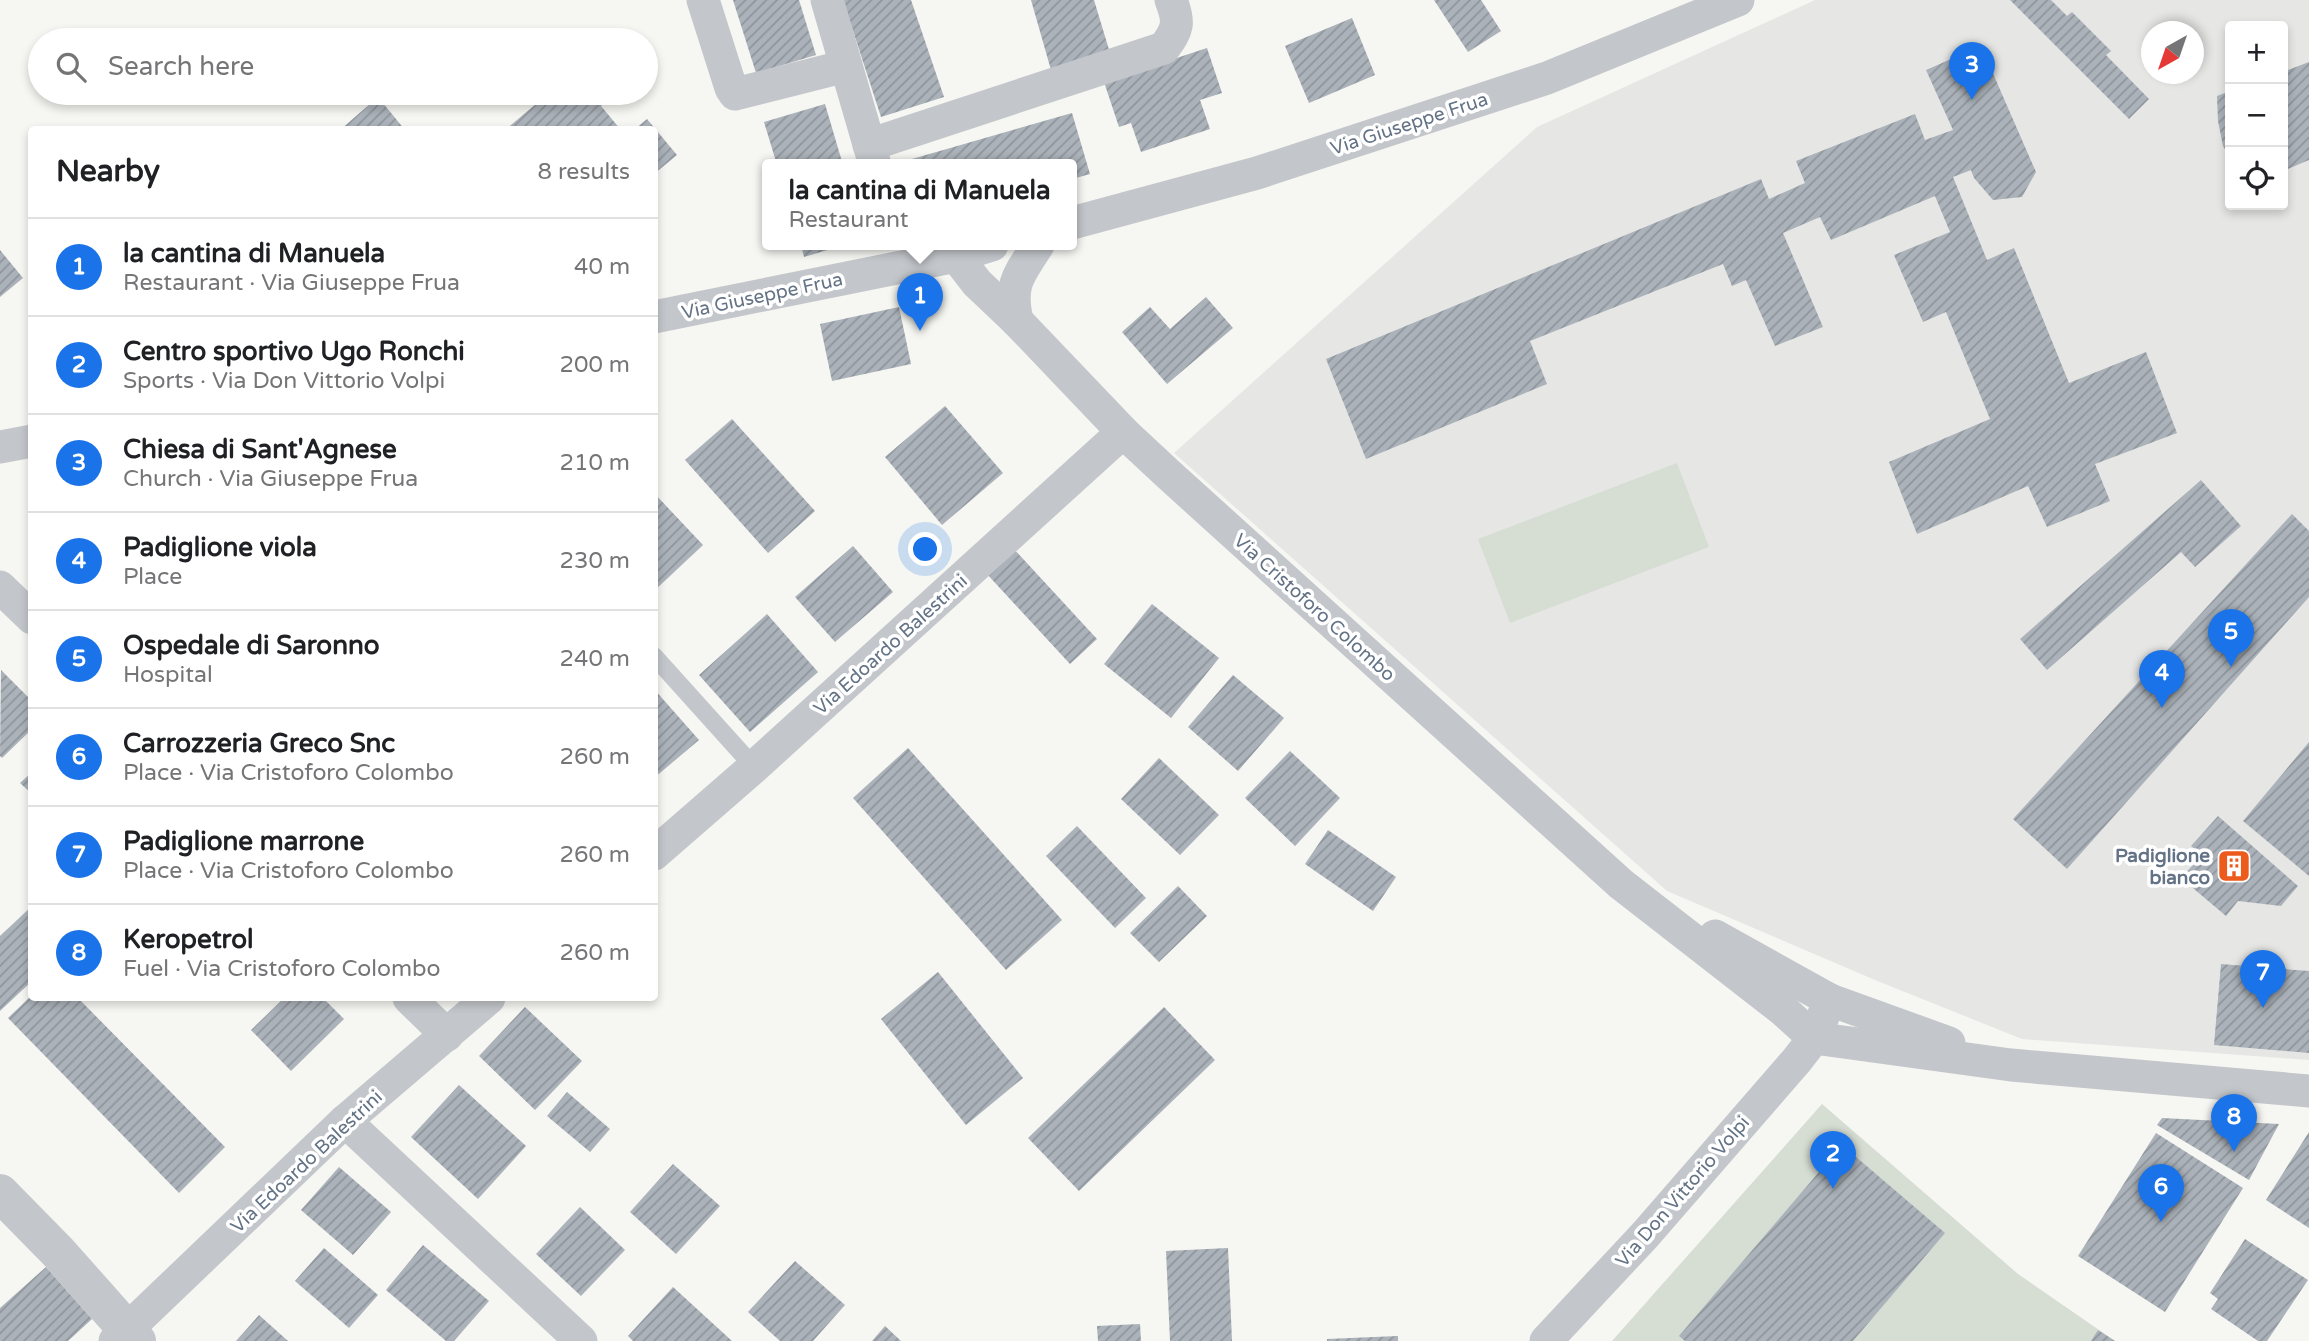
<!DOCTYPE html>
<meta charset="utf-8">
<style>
body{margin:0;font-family:"Varela Round",sans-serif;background:#f2f2f2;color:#202124}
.controls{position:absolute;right:21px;top:21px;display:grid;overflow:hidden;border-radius:7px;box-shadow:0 4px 10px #0003}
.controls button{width:63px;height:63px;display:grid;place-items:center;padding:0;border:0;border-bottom:2px solid #e0e0e0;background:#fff;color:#202124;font:35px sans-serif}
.compass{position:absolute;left:2141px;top:21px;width:63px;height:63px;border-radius:50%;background:#fff;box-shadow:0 4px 10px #0003;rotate:220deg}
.you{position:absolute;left:926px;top:550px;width:24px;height:24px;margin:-18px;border:5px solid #fff;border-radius:50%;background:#1a73e8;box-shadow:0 0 0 10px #1a73e833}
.badge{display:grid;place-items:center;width:46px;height:46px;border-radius:50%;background:#1a73e8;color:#fff;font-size:23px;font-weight:700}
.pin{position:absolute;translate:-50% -58px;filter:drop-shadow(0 2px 4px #0008)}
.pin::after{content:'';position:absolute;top:37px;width:24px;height:21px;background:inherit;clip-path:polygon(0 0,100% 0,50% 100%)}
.popup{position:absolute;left:762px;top:159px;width:315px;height:91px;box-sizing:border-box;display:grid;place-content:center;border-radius:7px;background:#fff;filter:drop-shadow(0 2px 5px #0005);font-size:23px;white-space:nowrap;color:#757577}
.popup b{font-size:26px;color:#202124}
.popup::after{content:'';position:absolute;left:50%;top:100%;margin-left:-14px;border:14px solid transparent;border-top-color:#fff}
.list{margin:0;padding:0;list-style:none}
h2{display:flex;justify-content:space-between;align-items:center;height:91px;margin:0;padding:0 28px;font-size:30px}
h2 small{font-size:23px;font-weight:400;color:#757577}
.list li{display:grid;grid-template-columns:46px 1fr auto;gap:21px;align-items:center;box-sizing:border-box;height:98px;padding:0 28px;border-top:2px solid #e0e0e0}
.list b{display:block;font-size:26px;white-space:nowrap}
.list p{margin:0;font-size:23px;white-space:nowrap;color:#757577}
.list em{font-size:23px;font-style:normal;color:#757577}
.icon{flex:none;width:38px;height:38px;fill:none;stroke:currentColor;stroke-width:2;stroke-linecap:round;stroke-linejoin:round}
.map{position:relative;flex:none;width:2309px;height:1341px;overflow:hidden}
.search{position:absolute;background:#fff;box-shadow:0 4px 10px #0003;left:28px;top:28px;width:630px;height:77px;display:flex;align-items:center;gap:18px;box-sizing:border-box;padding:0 24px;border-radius:38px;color:#757577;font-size:26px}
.panel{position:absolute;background:#fff;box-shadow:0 4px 10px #0003;left:28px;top:126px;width:630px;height:875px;border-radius:7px}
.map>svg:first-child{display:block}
.built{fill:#e6e7e5;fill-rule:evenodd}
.grass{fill:#d6ddd3}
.building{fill:url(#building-hatch)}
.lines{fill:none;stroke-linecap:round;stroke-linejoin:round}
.service{stroke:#c3c6ca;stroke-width:18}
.minor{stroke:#c3c6ca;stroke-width:33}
.tertiary{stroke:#c3c6ca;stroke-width:38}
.labels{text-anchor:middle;stroke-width:7;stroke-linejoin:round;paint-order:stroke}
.street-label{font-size:19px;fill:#637385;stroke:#fff}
.poi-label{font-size:19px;font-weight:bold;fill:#637385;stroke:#fff;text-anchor:end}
</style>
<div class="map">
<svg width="2309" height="1341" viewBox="0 0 2309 1341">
<defs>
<pattern id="building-hatch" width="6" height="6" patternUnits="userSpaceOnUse" patternTransform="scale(1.75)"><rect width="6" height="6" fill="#abb2b9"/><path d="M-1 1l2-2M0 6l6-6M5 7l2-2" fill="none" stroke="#8f959c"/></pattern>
</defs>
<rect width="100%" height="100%" fill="#f6f6f2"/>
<!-- built -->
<path class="built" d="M1815,0H2309V1060L2022,1039L1875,980L1667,891L1174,453L1537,127ZM2230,26H2283V205H2230ZM2152,32H2194V74H2152Z"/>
<!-- grass -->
<g class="grass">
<path d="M1677,463L1709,547L1510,623L1478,539Z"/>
<path d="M1822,1104L2018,1274L2115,1341H1612Z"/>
</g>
<!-- building -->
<g class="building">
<path d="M733,0H799L816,55L756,73Z"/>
<path d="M843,0H911L944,97L881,117Z"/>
<path d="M1031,0H1094L1110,53L1051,70Z"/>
<path d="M1434,0H1481L1501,31L1468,52Z"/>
<path d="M2010,0H2051L2067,16L2072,12L2111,51L2106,55L2149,99L2129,119Z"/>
<path d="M1352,18L1375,75L1309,103L1285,46Z"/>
<path d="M1981,46L2036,172L2022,197L1993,200L1974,178L1971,170L1953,177L1987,260L2014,248L2069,383L2146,352L2177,433L2095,464L2110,501L2047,527L2028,486L1917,534L1889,462L1990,419L1946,312L1923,322L1894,255L1950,232L1935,196L1831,240L1820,217L1783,233L1823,327L1775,346L1746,280L1732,286L1723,264L1530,341L1547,384L1366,459L1326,359L1761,179L1769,199L1805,183L1796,161L1915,114L1925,140L1953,130L1926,70Z"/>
<path d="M1207,48L1222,93L1200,100L1210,129L1141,152L1131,123L1119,127L1104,82Z"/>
<path d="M2309,62V160L2283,171V72Z"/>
<path d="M2230,91V157L2223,146L2218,121L2217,96Z"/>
<path d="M549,93H617L601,106L621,130H505Z"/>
<path d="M378,97L405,130H340Z"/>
<path d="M825,104L843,165H777L764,122Z"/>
<path d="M1072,113L1090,174L1072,179V165H913L912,159Z"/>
<path d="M647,119L677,155L654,174V130H634Z"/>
<path d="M801,245H840L841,246L804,257Z"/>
<path d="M0,250L23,278L0,297Z"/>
<path d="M1206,297L1233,328L1167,384L1122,332L1150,307L1170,329Z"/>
<path d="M899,307L911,364L832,381L820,324Z"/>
<path d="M945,406L1003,473L942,525L885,457Z"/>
<path d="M732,419L815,511L768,553L685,460Z"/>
<path d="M2201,480L2241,526L2195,567L2181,552L2047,670L2020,639Z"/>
<path d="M654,493L703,545L654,591Z"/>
<path d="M2292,514L2309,531V597L2067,869L2013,819Z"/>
<path d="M853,546L893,592L835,642L795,597Z"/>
<path d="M1013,548L1097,639L1070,664L986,573Z"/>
<path d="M1152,604L1219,658L1171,718L1104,664Z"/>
<path d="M767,614L818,672L750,732L699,675Z"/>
<path d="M1,670L32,701V729L2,758L0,756Z"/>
<path d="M1233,675L1284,718L1238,771L1188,727Z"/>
<path d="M654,689L699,740L654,778Z"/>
<path d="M2309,742V876L2243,821Z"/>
<path d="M908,748L1062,920L1006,970L853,798Z"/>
<path d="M1290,751L1340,798L1295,846L1245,798Z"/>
<path d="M1159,758L1219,815L1180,855L1121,799Z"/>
<path d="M32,772V794L20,783Z"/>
<path d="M2218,816L2298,886L2281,906L2238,901L2226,916L2181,878L2202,855L2191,846Z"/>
<path d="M1077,826L1146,898L1115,928L1046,856Z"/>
<path d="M1328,830L1396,877L1373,911L1305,864Z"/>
<path d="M1178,886L1207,916L1159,962L1130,933Z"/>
<path d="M32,906V981L0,1011V936Z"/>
<path d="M2221,964L2309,971V1053L2214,1045Z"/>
<path d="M938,972L1023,1078L966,1125L881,1019Z"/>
<path d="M32,995V998H78L225,1147L179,1193L8,1018Z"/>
<path d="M284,998H323L344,1019L291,1071L251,1030Z"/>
<path d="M525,1007L582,1061L535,1110L479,1056Z"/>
<path d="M1164,1007L1215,1060L1079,1191L1028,1138Z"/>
<path d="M459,1085L526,1146L478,1199L411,1137Z"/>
<path d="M567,1092L610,1129L590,1152L547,1116Z"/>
<path d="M2162,1118L2279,1124L2249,1180L2157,1125Z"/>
<path d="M2309,1132V1228L2266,1200Z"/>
<path d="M2156,1133L2243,1188L2165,1312L2078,1256Z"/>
<path d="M1842,1145L1945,1233L1853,1341H1685L1679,1336Z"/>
<path d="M673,1164L720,1206L676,1254L630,1212Z"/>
<path d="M339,1167L391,1212L353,1255L301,1210Z"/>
<path d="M580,1207L625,1250L581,1296L536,1254Z"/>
<path d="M2245,1239L2308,1280L2267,1341H2258L2211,1309L2218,1299L2210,1293Z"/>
<path d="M423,1245L489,1301L454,1341H446L386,1290Z"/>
<path d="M324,1248L378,1295L349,1328L295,1281Z"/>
<path d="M1228,1248L1232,1341H1170L1166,1251Z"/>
<path d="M795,1261L845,1305L813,1341H780L748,1312Z"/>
<path d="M46,1267L92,1319L68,1341H0V1308Z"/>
<path d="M673,1287L732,1341H633L628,1336Z"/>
<path d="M259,1315L288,1341H236Z"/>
<path d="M1140,1324L1141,1341H1098L1097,1326Z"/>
<path d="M885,1326L901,1341H872Z"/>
<path d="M2098,1330L2115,1341H2091Z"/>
<path d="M1398,1336V1341H1327V1339Z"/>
</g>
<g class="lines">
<!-- service -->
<path class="service" d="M654,656L754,767"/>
<!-- minor -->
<g class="minor">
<path d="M703,0L731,88L735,94L846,66"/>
<path d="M827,0L875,165"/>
<path d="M869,145L1164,48C1178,29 1180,23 1171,0"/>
<path d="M1072,223L1257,173L1547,78L1738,0"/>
<path d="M956,256L977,283L1017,321L1123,432L1167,473L1621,884L1783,1010L1814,1038L2011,1065L2309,1091"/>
<path d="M654,317L956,256L992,245"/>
<path d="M1017,321C1009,284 1018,276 1038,245"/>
<path d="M0,447L32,441"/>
<path d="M0,587L32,618"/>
<path d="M654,854L754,767L1123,432"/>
<path d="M1715,936L1830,1000L1949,1043"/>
<path d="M409,998L447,1035"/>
<path d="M345,1121L581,1341"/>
<path d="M115,1341L345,1121L489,998"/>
<path d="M1546,1341L1645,1235L1797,1060L1814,1038L1830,1000"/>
</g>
<!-- tertiary -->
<path class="tertiary" d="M0,1193L58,1252L137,1341"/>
</g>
<!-- icons -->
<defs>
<symbol id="building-square" viewBox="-11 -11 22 22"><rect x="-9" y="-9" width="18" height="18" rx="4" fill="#ec5a1c" stroke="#fff"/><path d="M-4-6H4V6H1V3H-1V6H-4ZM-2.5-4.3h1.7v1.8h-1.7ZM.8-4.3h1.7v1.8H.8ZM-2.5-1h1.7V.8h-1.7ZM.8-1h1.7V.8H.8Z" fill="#fff"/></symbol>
</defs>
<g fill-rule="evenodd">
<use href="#building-square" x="2215" y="847" width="38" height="38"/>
</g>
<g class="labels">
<!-- street labels -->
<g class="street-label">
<text transform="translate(1409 123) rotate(-18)" y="7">Via Giuseppe Frua</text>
<text transform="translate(762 295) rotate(-12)" y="7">Via Giuseppe Frua</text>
<text transform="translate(1315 607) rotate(42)" y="7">Via Cristoforo Colombo</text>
<text transform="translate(890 644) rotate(-42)" y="7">Via Edoardo Balestrini</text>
<text transform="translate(306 1161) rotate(-43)" y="7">Via Edoardo Balestrini</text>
<text transform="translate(1682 1191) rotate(-49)" y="7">Via Don Vittorio Volpi</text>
</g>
<!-- poi labels -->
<g class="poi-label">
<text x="2210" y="862">Padiglione<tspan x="2210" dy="22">bianco</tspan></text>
</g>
</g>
</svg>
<div class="controls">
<button>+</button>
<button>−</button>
<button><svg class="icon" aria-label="locate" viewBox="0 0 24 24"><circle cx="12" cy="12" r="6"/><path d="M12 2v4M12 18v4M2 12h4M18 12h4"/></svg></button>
</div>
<svg class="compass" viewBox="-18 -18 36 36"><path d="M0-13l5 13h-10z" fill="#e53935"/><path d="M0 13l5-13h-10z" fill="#757577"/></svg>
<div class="you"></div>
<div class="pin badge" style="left:920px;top:331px">1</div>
<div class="popup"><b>la cantina di Manuela</b>Restaurant</div>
<div class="pin badge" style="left:1833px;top:1189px">2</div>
<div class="pin badge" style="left:1972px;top:100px">3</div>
<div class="pin badge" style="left:2162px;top:708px">4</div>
<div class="pin badge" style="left:2231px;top:667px">5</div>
<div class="pin badge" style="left:2161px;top:1222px">6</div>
<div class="pin badge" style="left:2263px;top:1008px">7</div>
<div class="pin badge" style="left:2234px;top:1152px">8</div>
<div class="search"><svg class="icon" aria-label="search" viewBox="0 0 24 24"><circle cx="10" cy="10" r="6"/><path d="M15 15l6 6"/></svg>Search here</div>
<section class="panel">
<h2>Nearby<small>8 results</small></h2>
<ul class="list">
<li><span class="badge">1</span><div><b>la cantina di Manuela</b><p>Restaurant · Via Giuseppe Frua</p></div><em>40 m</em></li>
<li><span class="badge">2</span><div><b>Centro sportivo Ugo Ronchi</b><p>Sports · Via Don Vittorio Volpi</p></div><em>200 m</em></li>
<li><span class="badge">3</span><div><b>Chiesa di Sant'Agnese</b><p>Church · Via Giuseppe Frua</p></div><em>210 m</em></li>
<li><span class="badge">4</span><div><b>Padiglione viola</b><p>Place</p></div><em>230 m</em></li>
<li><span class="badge">5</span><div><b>Ospedale di Saronno</b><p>Hospital</p></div><em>240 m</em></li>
<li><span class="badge">6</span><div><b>Carrozzeria Greco Snc</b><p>Place · Via Cristoforo Colombo</p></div><em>260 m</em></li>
<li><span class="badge">7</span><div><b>Padiglione marrone</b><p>Place · Via Cristoforo Colombo</p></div><em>260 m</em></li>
<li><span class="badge">8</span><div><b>Keropetrol</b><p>Fuel · Via Cristoforo Colombo</p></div><em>260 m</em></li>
</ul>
</section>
</div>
